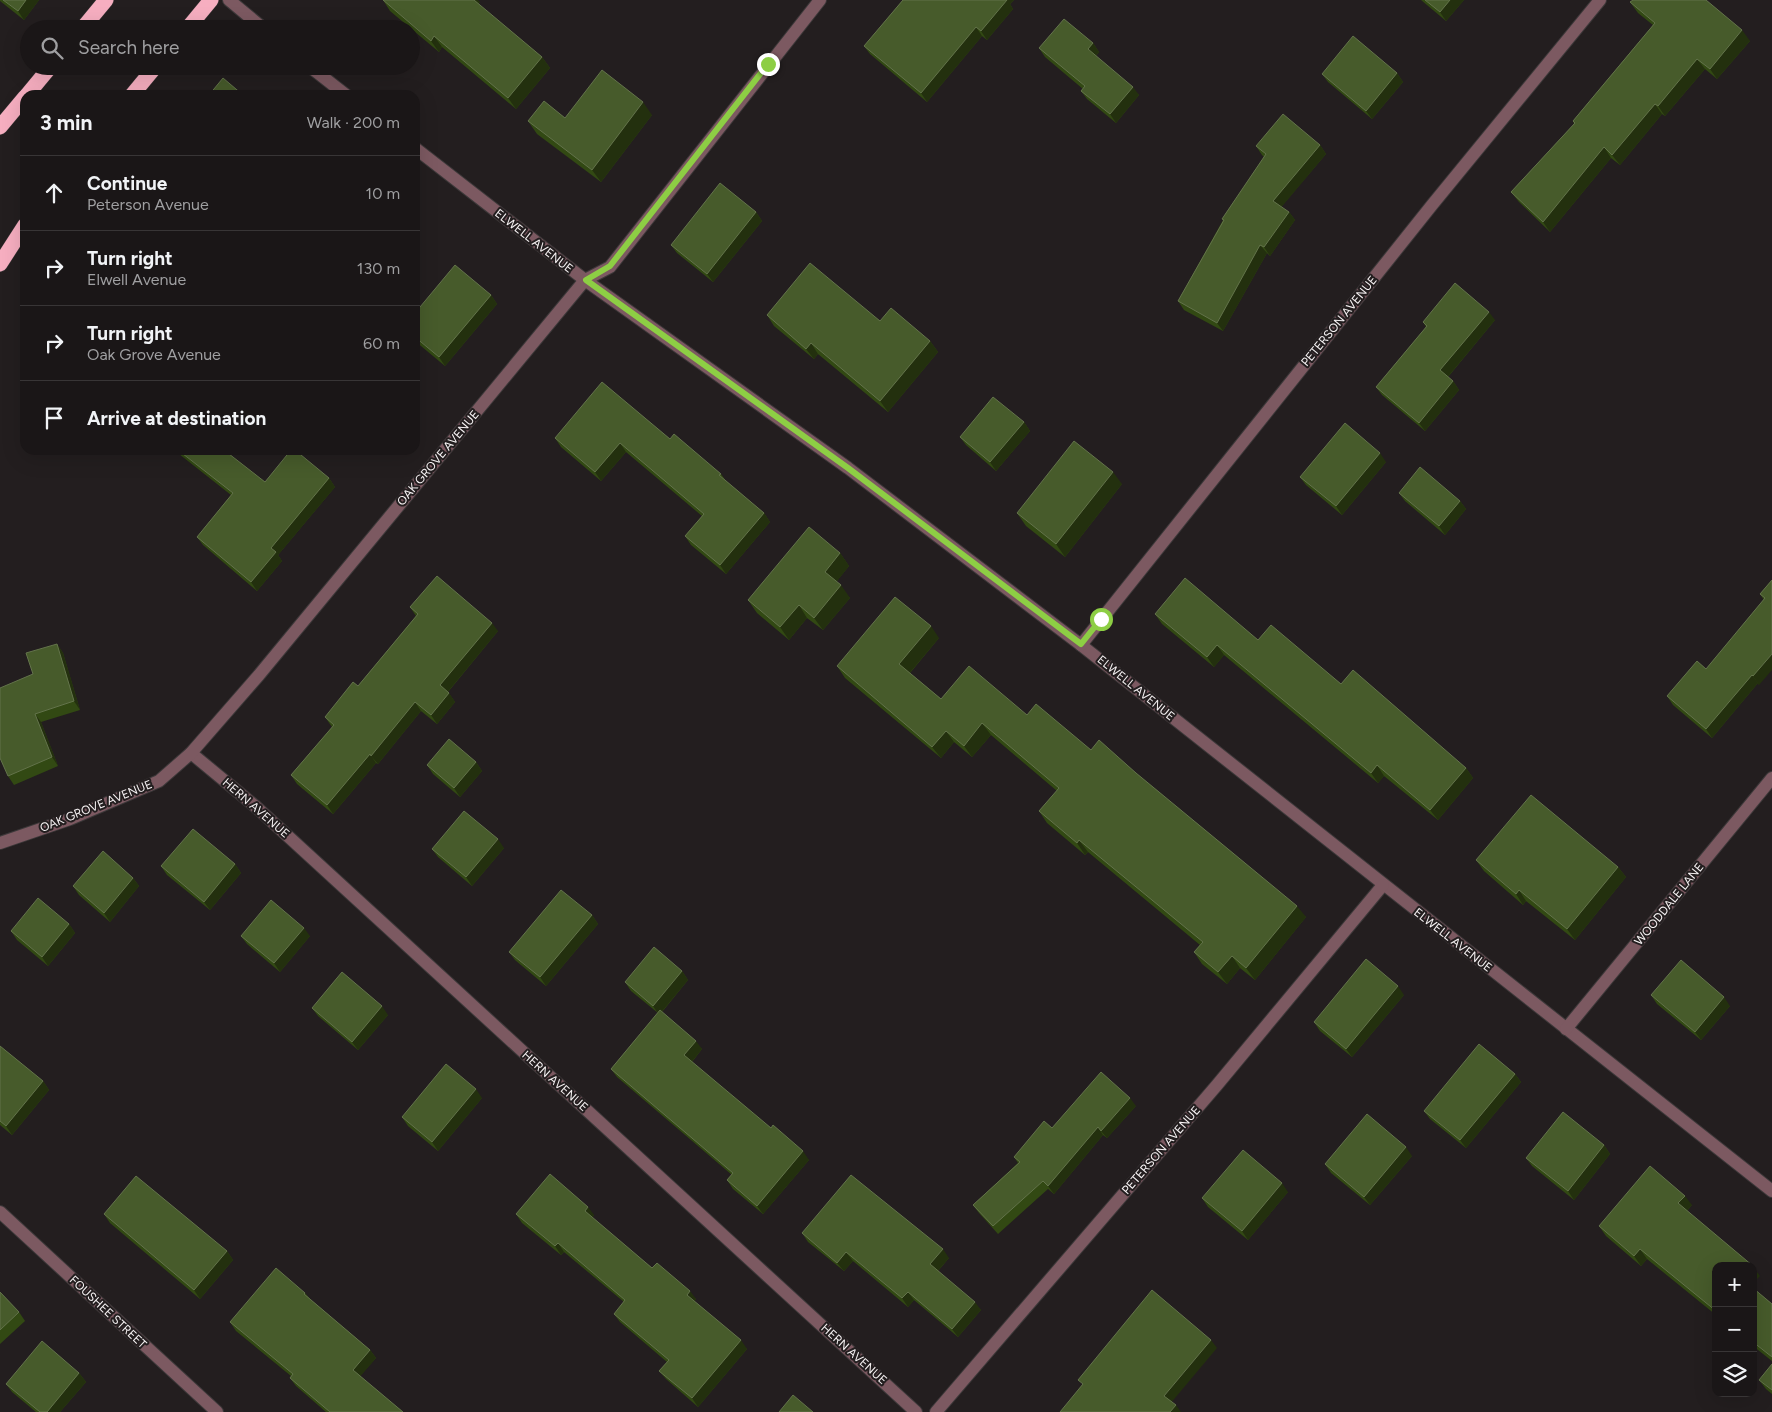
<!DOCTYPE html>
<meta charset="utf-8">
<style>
body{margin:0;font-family:Figtree,sans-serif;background:#231f20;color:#f1f3f6}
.controls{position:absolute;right:15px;bottom:15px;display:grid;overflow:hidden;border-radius:10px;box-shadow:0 5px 20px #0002}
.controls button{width:45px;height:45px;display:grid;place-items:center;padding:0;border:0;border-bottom:1px solid #383536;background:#1a1617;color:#f1f3f6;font:25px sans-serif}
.stop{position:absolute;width:15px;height:15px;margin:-11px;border:4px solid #8dce44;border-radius:50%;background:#fff}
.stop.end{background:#8dce44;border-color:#fff;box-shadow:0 1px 5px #0008}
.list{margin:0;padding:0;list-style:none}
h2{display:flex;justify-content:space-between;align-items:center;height:65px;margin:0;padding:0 20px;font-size:21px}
h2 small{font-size:16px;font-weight:400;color:#9f9fa1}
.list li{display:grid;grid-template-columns:32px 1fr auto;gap:15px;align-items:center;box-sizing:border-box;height:75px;padding:0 20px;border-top:1px solid #383536}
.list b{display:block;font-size:19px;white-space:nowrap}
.list p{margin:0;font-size:16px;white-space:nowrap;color:#9f9fa1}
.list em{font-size:16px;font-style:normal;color:#9f9fa1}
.icon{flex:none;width:28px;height:28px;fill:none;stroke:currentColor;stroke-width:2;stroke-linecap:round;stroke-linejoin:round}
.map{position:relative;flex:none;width:1772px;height:1412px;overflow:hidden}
.search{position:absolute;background:#1a1617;box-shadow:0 5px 20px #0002;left:20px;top:20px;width:400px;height:55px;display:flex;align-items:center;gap:12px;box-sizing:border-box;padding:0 18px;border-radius:28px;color:#9f9fa1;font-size:19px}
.panel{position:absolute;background:#1a1617;box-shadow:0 5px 20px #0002;left:20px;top:90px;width:400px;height:365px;border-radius:15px}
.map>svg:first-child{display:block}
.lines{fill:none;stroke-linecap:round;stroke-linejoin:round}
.street-casing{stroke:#3c3839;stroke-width:14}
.highway-casing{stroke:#3c3839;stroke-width:16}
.street{stroke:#7c5961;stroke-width:12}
.highway{stroke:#f6aec0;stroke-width:15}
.wall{fill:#324913}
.shaded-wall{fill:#23300e}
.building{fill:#475b2b;stroke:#63734b}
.route{stroke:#8dce44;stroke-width:6}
.labels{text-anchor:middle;stroke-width:4;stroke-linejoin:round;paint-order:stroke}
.street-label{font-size:12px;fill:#f7f3f4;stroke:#231e1f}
</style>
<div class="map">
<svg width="1772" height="1412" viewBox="0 0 1772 1412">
<rect width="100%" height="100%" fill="#231e1f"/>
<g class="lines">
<defs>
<g id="street">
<path d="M229,0L264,29"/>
<path d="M309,66L346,95"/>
<path d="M415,148L585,280L848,468L1081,645L1772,1191"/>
<path d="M1081,645L1432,205L1600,0"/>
<path d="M191,753L255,806L916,1412"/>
<path d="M0,843L70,819L159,781L191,753L259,675L585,280L610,267L820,0"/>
<path d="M1566,1029L1772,778"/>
<path d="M0,1212L217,1412"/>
<path d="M936,1412L1217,1085L1383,885"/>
</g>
<g id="highway">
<path d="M82,29L106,0"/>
<path d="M187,29L211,0"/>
<path d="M27,95L51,66"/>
<path d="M132,95L156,66"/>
<path d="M0,127L25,97"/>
<path d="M0,264L25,225"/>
</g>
</defs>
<!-- street casing -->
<use href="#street" class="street-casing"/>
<!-- highway casing -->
<use href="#highway" class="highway-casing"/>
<!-- street -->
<use href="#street" class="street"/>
<!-- highway -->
<use href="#highway" class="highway"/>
</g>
<!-- wall -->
<g class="wall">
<path d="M0,0H39L24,20L0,1Z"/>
<path d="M383,0L480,2L478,4L542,57L550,68L516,109L442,47L439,52L390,11Z"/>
<path d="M903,0H1014L1010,4L1013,9L987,40L982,36L927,102L870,54L864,46Z"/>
<path d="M1421,0H1464L1446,21Z"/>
<path d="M1630,2L1750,41L1717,79L1705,69L1665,116L1662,114L1620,165L1611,158L1550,232L1519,202L1511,192L1574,124L1573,121L1653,25L1638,13Z"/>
<path d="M1093,43L1099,52L1096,56L1139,95L1116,123L1087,99L1081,91L1083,89L1045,57L1039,48Z"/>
<path d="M1397,73L1403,82L1372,119L1328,82L1322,74Z"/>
<path d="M652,115L601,182L537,134L528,121L565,118Z"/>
<path d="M1320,145L1326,154L1281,207L1289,212L1295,220L1270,256L1267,253L1223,331L1184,310L1178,301L1223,220L1222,219L1264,157L1262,155L1256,146Z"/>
<path d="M756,212L762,221L713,282L677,253L671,245Z"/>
<path d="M491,295L497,304L445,366L415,341V313Z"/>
<path d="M767,315L880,321L930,341L938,352L888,412L818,354L814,359L774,326Z"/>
<path d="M1495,320L1448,377L1453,381L1459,390L1425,431L1382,395L1376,387L1426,327L1423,322Z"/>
<path d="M1024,422L1030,431L996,471L966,445L960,437Z"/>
<path d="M555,438L670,439L721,474L726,481L764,513L770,522L726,574L691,545L685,536L702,516L626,452L601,481L561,447Z"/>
<path d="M174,450H224L265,482L329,478L335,487L278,555L282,561L257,591L203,545L197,537L231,495Z"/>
<path d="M1386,462L1342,515L1306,485L1300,477Z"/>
<path d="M1122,484L1065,557L1026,526L1017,513Z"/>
<path d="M1399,493L1460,501L1466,509L1445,535L1405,501Z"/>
<path d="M840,553L849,566L836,582L850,598L823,630L807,618L789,640L757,613L748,600Z"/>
<path d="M1772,580L1759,685L1758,683L1712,738L1673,705L1667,696L1706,669L1764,600L1760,594Z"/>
<path d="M410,607L498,631L448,692L455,702L437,724L421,711L378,764L376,763L333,814L297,784L291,775L332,727L325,717L358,686L416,616Z"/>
<path d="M1155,614L1258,640L1341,684L1466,768L1473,778L1438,820L1384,776L1378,783L1224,655L1214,667L1162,624Z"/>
<path d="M939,638L910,673L941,699L1027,715L1091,750L1136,773L1306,917L1255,980L1240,968L1227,984L1202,964L1194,952L1200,945L1088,852L1085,855L1047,823L1039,811L1057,791L991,735L972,757L954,742L941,758L845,678L837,666Z"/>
<path d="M57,644L63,653L80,710L41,722L58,766L14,785L8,776L33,674Z"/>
<path d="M476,762L482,771L460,797L433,774L427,765Z"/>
<path d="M504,848L472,886L438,857L432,849Z"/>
<path d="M1476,860L1618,867L1626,877L1575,940L1526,901L1523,905L1484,871Z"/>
<path d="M235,864L241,873L210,910L167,875L161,866Z"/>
<path d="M133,878L139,886L110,922L79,895L73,886Z"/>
<path d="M592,915L598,924L546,986L515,960L509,952Z"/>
<path d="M69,924L75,933L48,966L17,940L11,931Z"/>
<path d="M241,936H310L280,972L247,944Z"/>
<path d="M682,971L688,980L662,1012L702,1049L692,1062L809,1160L763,1214L733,1189L727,1180L732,1175L617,1077L611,1069L658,1013L631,991L625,982Z"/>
<path d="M1404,995L1352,1057L1320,1031L1314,1022Z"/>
<path d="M1651,995L1730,1006L1701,1040L1657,1004Z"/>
<path d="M312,1008L388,1015L358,1050L318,1016Z"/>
<path d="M0,1046L43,1081L49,1090L12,1135L0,1125Z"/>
<path d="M1515,1074L1521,1082L1466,1148L1430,1119L1424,1111Z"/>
<path d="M482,1098L438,1151L408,1126L402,1117Z"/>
<path d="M1136,1106L1107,1138L1103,1135L1054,1194L1048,1189L998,1234L979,1213L973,1205L1018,1163L1014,1157L1052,1128Z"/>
<path d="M1604,1145L1610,1154L1574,1200L1532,1166L1526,1158Z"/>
<path d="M1412,1156L1370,1205L1331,1173L1325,1164Z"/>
<path d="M1288,1192L1248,1240L1208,1207L1202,1198Z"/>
<path d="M1692,1205L1687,1211L1716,1266V1315L1647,1259L1641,1266L1606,1236L1599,1226Z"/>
<path d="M104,1214L227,1251L233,1260L200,1299L110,1223Z"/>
<path d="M516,1214L594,1215L592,1218L652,1268L696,1299L694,1301L747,1349L698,1407L666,1379L659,1371L667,1362L620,1322L614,1314L624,1302L564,1252L561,1255L522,1223Z"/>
<path d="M802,1233L949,1258L938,1271L981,1310L958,1337L914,1300L908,1307L853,1261L844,1271L808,1242Z"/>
<path d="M1753,1288L1772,1304V1361L1753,1346Z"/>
<path d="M0,1292L19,1312L25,1321L0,1344Z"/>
<path d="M305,1293L311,1300L370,1350L376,1358L360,1376L403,1412H326L296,1386L290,1378L291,1376L236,1331L230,1322Z"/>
<path d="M1772,1364V1394L1766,1389L1759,1380Z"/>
<path d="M79,1373L86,1382L60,1412H36L12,1392L6,1384Z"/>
</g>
<!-- shaded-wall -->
<g class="shaded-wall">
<path d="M26,0H39L24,20L18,11Z"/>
<path d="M472,0H478L480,2L476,7Z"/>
<path d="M1006,0H1014L1010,4L1013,9L987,40L981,31Z"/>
<path d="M1450,0H1464L1446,21L1440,12Z"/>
<path d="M976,27L982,36L927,102L921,93Z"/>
<path d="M1742,30L1750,41L1717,79L1710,69Z"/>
<path d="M434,36L442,47L439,52L431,41Z"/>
<path d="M1093,43L1099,52L1094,58L1088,49Z"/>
<path d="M542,57L550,68L516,109L508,98Z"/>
<path d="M1697,59L1705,69L1665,116L1658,106Z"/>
<path d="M1397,73L1403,82L1372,119L1366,111Z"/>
<path d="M1133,87L1139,95L1116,123L1110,114Z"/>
<path d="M643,102L652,115L601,182L592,170Z"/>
<path d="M1655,104L1662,114L1620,165L1612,155Z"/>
<path d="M1320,145L1326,154L1279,210L1273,201Z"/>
<path d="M1604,147L1611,158L1550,232L1543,222Z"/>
<path d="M756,212L762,221L713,282L707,274Z"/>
<path d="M1289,212L1295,220L1270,256L1264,247Z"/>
<path d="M1260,245L1267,253L1223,331L1217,323Z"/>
<path d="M491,295L497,304L445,366L439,357Z"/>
<path d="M1489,312L1495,320L1446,379L1440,370Z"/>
<path d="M930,341L938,352L888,412L880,401Z"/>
<path d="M811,343L818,354L814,359L806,349Z"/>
<path d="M1453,381L1459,390L1425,431L1419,423Z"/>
<path d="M1024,422L1030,431L996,471L990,462Z"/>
<path d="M620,443L626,452L601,481L595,472Z"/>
<path d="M1380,453L1386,462L1342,515L1336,506Z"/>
<path d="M1113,472L1122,484L1065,557L1056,544Z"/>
<path d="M329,478L335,487L278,555L282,561L257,591L251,582L271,548Z"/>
<path d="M1460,501L1466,509L1445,535L1439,526Z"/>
<path d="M764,513L770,522L726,574L720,565Z"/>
<path d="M840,553L849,566L834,585L825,572Z"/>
<path d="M841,585L850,598L823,630L814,618Z"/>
<path d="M799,605L807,618L789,640L780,627Z"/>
<path d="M492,623L498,631L446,694L440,685Z"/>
<path d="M931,626L939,638L907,676L899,664Z"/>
<path d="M57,644L63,653L80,710L74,701Z"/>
<path d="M1217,645L1224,655L1214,667L1207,657Z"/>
<path d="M1772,654V670L1759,685L1753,676Z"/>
<path d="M1752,675L1758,683L1712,738L1706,729Z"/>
<path d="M449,693L455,702L437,724L431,715Z"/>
<path d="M415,702L421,711L378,764L371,756Z"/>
<path d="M35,714L41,722L58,766L52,757Z"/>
<path d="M982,723L991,735L972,757L964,746Z"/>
<path d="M946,731L954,742L941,758L932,747Z"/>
<path d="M370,754L376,763L333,814L327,805Z"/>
<path d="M476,762L482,771L460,797L454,788Z"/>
<path d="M1377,765L1384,776L1378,783L1371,773Z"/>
<path d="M1466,768L1473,778L1438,820L1430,810Z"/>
<path d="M498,839L504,848L472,886L466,877Z"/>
<path d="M1079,840L1088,852L1085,855L1077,843Z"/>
<path d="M235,864L241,873L210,910L204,902Z"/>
<path d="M1618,867L1626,877L1575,940L1567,929Z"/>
<path d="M133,878L139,886L110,922L104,913Z"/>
<path d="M1519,890L1526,901L1523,905L1516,894Z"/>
<path d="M1297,906L1306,917L1255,980L1246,968Z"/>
<path d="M592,915L598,924L546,986L540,977Z"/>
<path d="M69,924L75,933L48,966L42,957Z"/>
<path d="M304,928L310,936L280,972L274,963Z"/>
<path d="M1232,956L1240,968L1227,984L1218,972Z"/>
<path d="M682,971L688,980L659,1015L653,1006Z"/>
<path d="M1398,986L1404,995L1352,1057L1346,1049Z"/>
<path d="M1724,997L1730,1006L1701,1040L1695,1032Z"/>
<path d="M382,1006L388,1015L358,1050L352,1042Z"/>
<path d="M696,1041L702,1049L690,1064L684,1055Z"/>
<path d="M1515,1074L1521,1082L1466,1148L1460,1140Z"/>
<path d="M43,1081L49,1090L12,1135L6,1126Z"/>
<path d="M476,1089L482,1098L438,1151L432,1142Z"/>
<path d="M1130,1098L1136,1106L1107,1138L1101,1131Z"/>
<path d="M1098,1127L1103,1135L1054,1194L1048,1186Z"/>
<path d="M1604,1145L1610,1154L1574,1200L1568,1191Z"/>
<path d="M1406,1147L1412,1156L1370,1205L1364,1197Z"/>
<path d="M803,1151L809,1160L763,1214L757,1206Z"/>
<path d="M1282,1183L1288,1192L1248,1240L1242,1231Z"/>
<path d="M1685,1196L1692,1205L1685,1213L1678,1203Z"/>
<path d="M588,1207L594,1215L591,1220L585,1211Z"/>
<path d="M558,1243L564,1252L561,1255L555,1246Z"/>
<path d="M943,1249L949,1258L936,1273L930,1264Z"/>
<path d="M1640,1249L1647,1259L1641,1266L1634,1256Z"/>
<path d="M227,1251L233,1260L200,1299L194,1290Z"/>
<path d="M846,1252L853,1261L844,1271L837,1263Z"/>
<path d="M1753,1267L1760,1276L1753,1283Z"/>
<path d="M690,1291L696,1299L693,1304L687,1295Z"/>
<path d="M908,1292L914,1300L908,1307L902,1298Z"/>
<path d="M975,1302L981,1310L958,1337L952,1329Z"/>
<path d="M741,1340L747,1349L698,1407L692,1398Z"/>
<path d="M1211,1340L1217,1348L1170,1404L1164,1396Z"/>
<path d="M370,1350L376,1358L359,1378L353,1370Z"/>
<path d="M79,1373L86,1382L60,1412H47Z"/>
<path d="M1176,1405L1181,1412H1170Z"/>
</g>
<!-- building -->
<g class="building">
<path d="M3,0H26L18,11Z"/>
<path d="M383,0H474L542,57L508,98L434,36L431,41Z"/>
<path d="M903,0H1007L981,31L976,27L921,93L864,46Z"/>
<path d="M1425,0H1450L1440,12Z"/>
<path d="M1633,0H1706L1742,30L1710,69L1697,59L1658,106L1655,104L1612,155L1604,147L1543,222L1511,192L1575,123L1573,121L1655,23L1630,2Z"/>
<path d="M1064,19L1093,43L1088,49L1133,87L1110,114L1081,91L1085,86L1039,48Z"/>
<path d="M1353,36L1397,73L1366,111L1322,74Z"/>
<path d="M602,70L643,102L592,170L528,121L544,101L565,118Z"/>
<path d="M223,78L243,95H209Z"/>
<path d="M1283,114L1320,145L1273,201L1289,212L1264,247L1260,245L1217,323L1178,301L1224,220L1222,219L1266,154L1256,146Z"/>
<path d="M720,183L756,212L707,274L671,245Z"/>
<path d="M810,263L880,321L891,308L930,341L880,401L811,343L806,349L767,315Z"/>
<path d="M455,265L491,295L439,357L415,337V313Z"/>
<path d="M1455,283L1489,312L1440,370L1453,381L1419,423L1376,387L1427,326L1423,322Z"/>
<path d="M602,382L670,439L674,434L721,474L719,475L764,513L720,565L685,536L704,514L620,443L595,472L555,438Z"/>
<path d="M993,397L1024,422L990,462L960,437Z"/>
<path d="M1345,423L1380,453L1336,506L1300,477Z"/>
<path d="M1074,441L1113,472L1056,544L1017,513Z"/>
<path d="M178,450H224L265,482L291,450H295L329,478L271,548L276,552L251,582L197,537L233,493Z"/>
<path d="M1420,467L1460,501L1439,526L1399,493Z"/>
<path d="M809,527L840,553L825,572L841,585L814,618L799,605L780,627L748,600Z"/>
<path d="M437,576L492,623L440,685L449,693L431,715L415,702L371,756L370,754L327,805L291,775L334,725L325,717L353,682L358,686L418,614L410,607Z"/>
<path d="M1185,578L1258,640L1271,625L1341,684L1353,670L1466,768L1430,810L1377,765L1371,773L1217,645L1207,657L1155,614Z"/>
<path d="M1772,580V654L1753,676L1752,675L1706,729L1667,696L1697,661L1706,669L1765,598L1760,594Z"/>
<path d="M895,597L931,626L899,664L941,699L969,666L1027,715L1036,704L1091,750L1099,740L1136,773L1297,906L1246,968L1232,956L1218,972L1194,952L1203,942L1079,840L1077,843L1039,811L1059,788L982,723L964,746L946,731L932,747L837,666Z"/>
<path d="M57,644L74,701L35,714L52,757L8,776L0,758V688L33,674L26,653Z"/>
<path d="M449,739L476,762L454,788L427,765Z"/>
<path d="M1531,795L1618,867L1567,929L1519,890L1516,894L1476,860Z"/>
<path d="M464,811L498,839L466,877L432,849Z"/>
<path d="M193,829L235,864L204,902L161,866Z"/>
<path d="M103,851L133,878L104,913L73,886Z"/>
<path d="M561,890L592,915L540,977L509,952Z"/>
<path d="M38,898L69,924L42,957L11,931Z"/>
<path d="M271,900L304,928L274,963L241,936Z"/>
<path d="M654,947L682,971L653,1006L625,982Z"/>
<path d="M1366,959L1398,986L1346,1049L1314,1022Z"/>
<path d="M1681,960L1724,997L1695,1032L1651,995Z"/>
<path d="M342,972L382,1006L352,1042L312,1008Z"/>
<path d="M660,1010L696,1041L684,1055L771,1128L773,1125L803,1151L757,1206L727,1180L733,1173L611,1069Z"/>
<path d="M1479,1044L1515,1074L1460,1140L1424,1111Z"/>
<path d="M0,1046L43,1081L6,1126L0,1121Z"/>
<path d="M446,1064L476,1089L432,1142L402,1117Z"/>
<path d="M1101,1072L1130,1098L1101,1131L1098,1127L1048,1186L1043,1181L993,1226L973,1205L1020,1162L1014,1157L1044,1121L1052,1128Z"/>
<path d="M1563,1112L1604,1145L1568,1191L1526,1158Z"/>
<path d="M1367,1114L1406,1147L1364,1197L1325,1164Z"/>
<path d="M1243,1150L1282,1183L1242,1231L1202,1198Z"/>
<path d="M1650,1166L1685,1196L1678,1203L1753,1266H1716V1311L1640,1249L1634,1256L1599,1226Z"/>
<path d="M550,1174L588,1207L585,1211L652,1268L657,1263L690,1291L687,1295L741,1340L692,1398L659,1371L669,1360L614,1314L625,1300L558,1243L555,1246L516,1214Z"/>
<path d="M851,1175L943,1249L930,1264L975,1302L952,1329L908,1292L902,1298L846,1252L837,1263L802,1233Z"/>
<path d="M136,1176L227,1251L194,1290L104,1214Z"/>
<path d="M276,1268L305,1293L304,1294L370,1350L353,1370L403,1412H330L290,1378L293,1374L230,1322Z"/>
<path d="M1753,1288L1772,1304V1357L1753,1342Z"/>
<path d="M1152,1290L1211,1340L1164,1396L1176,1405L1170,1412H1060L1083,1384L1078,1380Z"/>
<path d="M0,1292L19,1312L0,1330Z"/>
<path d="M42,1341L79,1373L47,1412H40L6,1384Z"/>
<path d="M1772,1364V1390L1759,1380Z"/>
<path d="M793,1395L813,1412H779Z"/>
</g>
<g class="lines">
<!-- route -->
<path class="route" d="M768,64L610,266L586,280L848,468L1081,644L1101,619"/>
</g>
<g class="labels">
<!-- street labels -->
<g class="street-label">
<text transform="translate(534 241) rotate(38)" y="4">ELWELL AVENUE</text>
<text transform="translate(1339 321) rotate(-51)" y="4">PETERSON AVENUE</text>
<text transform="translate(438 458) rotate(-50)" y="4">OAK GROVE AVENUE</text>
<text transform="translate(1136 688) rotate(39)" y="4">ELWELL AVENUE</text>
<text transform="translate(96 806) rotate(-22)" y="4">OAK GROVE AVENUE</text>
<text transform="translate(256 808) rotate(41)" y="4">HERN AVENUE</text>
<text transform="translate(1669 904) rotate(-51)" y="4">WOODDALE LANE</text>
<text transform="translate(1453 940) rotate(38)" y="4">ELWELL AVENUE</text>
<text transform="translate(555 1081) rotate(42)" y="4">HERN AVENUE</text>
<text transform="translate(1161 1150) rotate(-49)" y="4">PETERSON AVENUE</text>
<text transform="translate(108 1312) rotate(43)" y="4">FOUSHEE STREET</text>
<text transform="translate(854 1354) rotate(42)" y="4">HERN AVENUE</text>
</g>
</g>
</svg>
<div class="controls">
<button>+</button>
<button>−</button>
<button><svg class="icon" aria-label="layers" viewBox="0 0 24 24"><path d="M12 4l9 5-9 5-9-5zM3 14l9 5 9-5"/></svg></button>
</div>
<div class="stop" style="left:1101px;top:619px"></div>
<div class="stop end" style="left:768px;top:64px"></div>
<div class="search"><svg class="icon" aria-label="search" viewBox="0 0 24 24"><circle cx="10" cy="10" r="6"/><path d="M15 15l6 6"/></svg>Search here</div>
<section class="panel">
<h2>3 min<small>Walk · 200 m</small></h2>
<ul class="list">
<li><svg class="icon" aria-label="ahead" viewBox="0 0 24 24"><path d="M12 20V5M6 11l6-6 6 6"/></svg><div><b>Continue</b><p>Peterson Avenue</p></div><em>10 m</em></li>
<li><svg class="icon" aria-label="right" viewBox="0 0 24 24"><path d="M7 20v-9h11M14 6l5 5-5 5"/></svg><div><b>Turn right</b><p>Elwell Avenue</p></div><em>130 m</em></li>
<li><svg class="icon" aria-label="right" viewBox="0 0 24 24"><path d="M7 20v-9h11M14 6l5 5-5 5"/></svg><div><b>Turn right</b><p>Oak Grove Avenue</p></div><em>60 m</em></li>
<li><svg class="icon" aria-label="arrive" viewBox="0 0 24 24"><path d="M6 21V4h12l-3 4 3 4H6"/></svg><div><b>Arrive at destination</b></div></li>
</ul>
</section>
</div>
